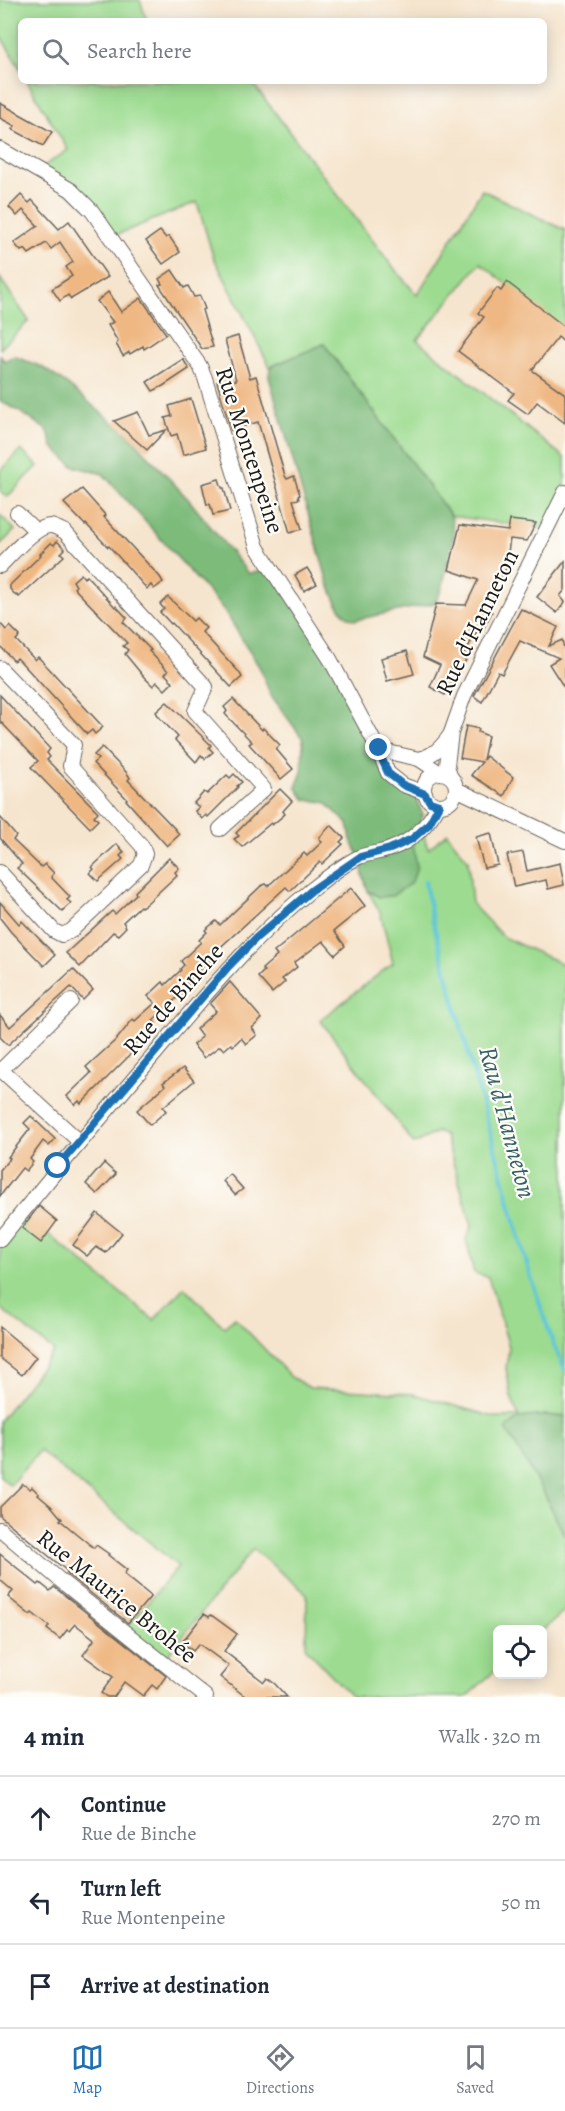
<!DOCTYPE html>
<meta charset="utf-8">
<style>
body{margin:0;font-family:Alegreya,serif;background:#f2f2f3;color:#1f2937}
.controls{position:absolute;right:18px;bottom:18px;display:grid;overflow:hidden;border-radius:9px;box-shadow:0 3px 15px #0003}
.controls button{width:54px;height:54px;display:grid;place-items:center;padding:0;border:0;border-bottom:2px solid #e0e1e3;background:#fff;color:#1f2937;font:30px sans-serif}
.stop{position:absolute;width:18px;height:18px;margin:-14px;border:4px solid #1f6fb2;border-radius:50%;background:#fff}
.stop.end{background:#1f6fb2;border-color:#fff;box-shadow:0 2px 6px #0008}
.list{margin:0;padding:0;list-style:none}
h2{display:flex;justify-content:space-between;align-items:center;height:78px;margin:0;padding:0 24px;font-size:26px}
h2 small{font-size:20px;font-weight:400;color:#747a83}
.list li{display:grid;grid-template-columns:39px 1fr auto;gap:18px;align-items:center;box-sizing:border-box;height:84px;padding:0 24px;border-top:2px solid #e0e1e3}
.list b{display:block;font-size:22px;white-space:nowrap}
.list p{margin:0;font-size:20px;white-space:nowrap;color:#747a83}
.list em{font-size:20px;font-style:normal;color:#747a83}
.icon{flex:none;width:33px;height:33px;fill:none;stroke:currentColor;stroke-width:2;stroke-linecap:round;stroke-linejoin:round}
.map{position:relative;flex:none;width:565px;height:1697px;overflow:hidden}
.search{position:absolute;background:#fff;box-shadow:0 3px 15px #0003;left:18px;right:18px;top:18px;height:66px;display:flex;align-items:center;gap:15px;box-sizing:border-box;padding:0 21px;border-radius:9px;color:#747a83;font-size:22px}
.sheet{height:330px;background:#fff}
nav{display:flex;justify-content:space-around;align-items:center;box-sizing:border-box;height:84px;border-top:2px solid #e0e1e3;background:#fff;font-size:16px;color:#747a83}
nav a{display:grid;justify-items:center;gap:3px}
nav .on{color:#1f6fb2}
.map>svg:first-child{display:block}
.green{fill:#9cdb90;stroke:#5c7c56;stroke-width:1.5}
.forest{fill:#7dbb7a;stroke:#4c6c4b;stroke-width:1.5}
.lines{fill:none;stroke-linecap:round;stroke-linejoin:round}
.stream{stroke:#5dc6d8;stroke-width:4}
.building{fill:#efb782}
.minor-casing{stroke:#68625a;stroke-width:16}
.minor{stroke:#fff;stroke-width:14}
.route{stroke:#1f6fb2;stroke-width:8}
.labels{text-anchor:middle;stroke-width:4.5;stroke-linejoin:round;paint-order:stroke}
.street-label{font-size:24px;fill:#1c1c1c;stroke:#fdfcf7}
.water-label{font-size:26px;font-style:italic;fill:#366067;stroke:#fdfcf7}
</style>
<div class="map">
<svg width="565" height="1697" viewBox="0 0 565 1697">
<rect width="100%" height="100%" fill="#fdfcf7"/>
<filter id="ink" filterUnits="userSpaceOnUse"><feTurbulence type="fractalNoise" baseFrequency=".0167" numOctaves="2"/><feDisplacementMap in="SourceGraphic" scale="12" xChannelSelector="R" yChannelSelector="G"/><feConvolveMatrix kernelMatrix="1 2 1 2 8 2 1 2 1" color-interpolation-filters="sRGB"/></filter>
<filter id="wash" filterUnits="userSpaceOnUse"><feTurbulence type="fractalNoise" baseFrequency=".008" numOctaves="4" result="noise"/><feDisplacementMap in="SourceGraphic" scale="24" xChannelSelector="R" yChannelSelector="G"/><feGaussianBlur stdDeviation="1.35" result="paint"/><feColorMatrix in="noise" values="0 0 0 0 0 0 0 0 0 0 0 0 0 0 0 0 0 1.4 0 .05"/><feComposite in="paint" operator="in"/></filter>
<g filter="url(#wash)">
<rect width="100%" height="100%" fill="#f6e5ce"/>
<!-- green -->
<g class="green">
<path d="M0,0H140L147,21H21V70L0,35Z"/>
<path d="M27,81H251L392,266L417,295L482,190L565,230V329L480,263L417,340L565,458V502L547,529L451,516L324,344L270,367L213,256L197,202L111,237L92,211L38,170L68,150Z"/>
<path d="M0,278L29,321L0,349Z"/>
<path d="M21,450L38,466L7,497L0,491V471Z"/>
<path d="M0,515L15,530L0,545Z"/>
<path d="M422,830L428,849L447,833L468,860L472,904L503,937L565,965V1417L547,1415L519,1418L545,1495L565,1537V1611L543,1630H498L497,1669L466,1697H352L306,1648L307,1594L253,1549L162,1662L124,1631L178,1566L40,1451L10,1485L0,1476V1420L54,1351L0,1308V1240L22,1213L154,1320L184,1287L224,1327L235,1318L291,1377L310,1388L413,1394L494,1417H519L511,1397L506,1368L509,1347L488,1277L474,1273L466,1239L472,1225L445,1136L437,1132L414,1144L320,1020L393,963L380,912L368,891L363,875Z"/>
</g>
<!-- forest -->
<g class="forest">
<path d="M324,344L451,516L454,534L442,589L435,603L355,620C339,616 335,597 328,583L269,377L270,367Z"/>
<path d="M0,355L4,361L14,356L42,367L68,385L132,438L189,500L248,573L271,571L317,639L388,773L414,794L423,815L412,839L417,867L412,882L392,896L379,897L368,891L363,875L360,857L351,840L348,824L325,802L305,800L296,787L302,772L303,739L270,694L260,668L224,610L103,474L73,466L53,447L48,431L17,410L0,401Z"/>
<path d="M547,1415L565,1417V1537L545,1495L506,1429L519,1418Z"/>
</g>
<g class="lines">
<!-- stream -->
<path class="stream" d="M425,881L431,914L455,1005L530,1275L553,1343L565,1370"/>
</g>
<g id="blocks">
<!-- building -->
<g class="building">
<path d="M0,103L52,132L43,146L12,129L15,126L0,118Z"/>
<path d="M21,195L29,203L32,200L59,229L69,221L108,277L71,299L68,295L60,301L52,289L72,276L66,267L73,262L60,242L51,249L46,243L29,254L25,249L21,251L14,243L38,226L23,210L17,216L9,207Z"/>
<path d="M160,231L166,238L169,236L180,252L163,264L146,241Z"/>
<path d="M172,270L184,288L188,286L194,297L200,296L205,309L202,310L213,347L202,349L159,285L162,284L159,279Z"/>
<path d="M507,282L565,327V343L558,337L532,370L565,394V423L537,402L528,414L508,400L514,393L458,351L484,317L478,313L497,288L501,291Z"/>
<path d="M108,292L121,312L141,298L166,334L144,349L143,346L130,354L129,352L123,356L116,344L118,342L108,325L113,322L97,301Z"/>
<path d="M238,336L250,378L256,376L285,476L287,479L294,476L300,495L298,496L299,499L293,500L302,529L290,533L258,422L231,430L217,382L236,380L225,340Z"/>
<path d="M183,359L189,369L163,386L153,391L147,382Z"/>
<path d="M191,399L206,448L183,455L177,434L171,436L165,418L172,416L169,406Z"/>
<path d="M138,412L149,435L166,430L147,450L114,421Z"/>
<path d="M219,479L222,488H224L230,511L213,515L210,504L207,505L202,484Z"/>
<path d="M82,489L106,516L104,517L160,577L163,582L154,589L151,585L147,589L109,546L108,547L86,524L85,525L64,503Z"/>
<path d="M510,520L536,523L527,541L510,539L505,572H503L488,610L492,612L481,633L477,631L462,658L466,660L459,672L451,667L452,684L445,695L430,687L440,665L423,657L436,604L466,605L478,580L449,570L460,525L508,531Z"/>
<path d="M57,541L65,549L61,553L64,556L19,597L17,595L16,596L10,589V585L41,555L40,554L51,543L54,545Z"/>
<path d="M565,561V590L560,596L565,602L557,613L537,597Z"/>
<path d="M307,568L317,584L304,591L295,575Z"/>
<path d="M81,574L84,578L87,576L115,607L116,606L127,618L123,622L151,650L149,651L168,671L165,674L173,682L165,690L157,682L153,686L144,677L125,654L128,650L123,646L127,643L74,588L76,586L73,581Z"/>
<path d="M168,597L193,621L196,618L206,628L202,632L239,672L242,677L231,687L172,623L171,624L160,612L164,609L160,604Z"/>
<path d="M521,609L558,627L549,646L562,640L565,652V689L549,664L559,658L520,641L502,674L498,672L482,702L474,696Z"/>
<path d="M0,623L6,630L10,626L20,636L16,640L35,660L38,657L43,662L103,727L95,734L92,730L87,734L21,662L17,658L14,661L0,646Z"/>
<path d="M407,651L414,674L387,681L381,658Z"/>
<path d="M0,695L50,749L47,753L50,757L47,760L98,812L94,816L98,820L90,828L31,767L38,761L0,721Z"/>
<path d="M233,699L262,730L263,728L280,745L276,749L293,769L281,779L249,744L252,742L225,714L227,711L224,707Z"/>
<path d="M167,702L211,745L209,748L213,752L205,759L201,755L196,762L175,740L178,737L159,717L156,712Z"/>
<path d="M466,726L479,729L478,732L488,736L483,760L486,756L513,777L504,796L471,775L482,762L460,758Z"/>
<path d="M102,747L127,773L130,778L128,780L176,830L179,835L167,846L126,800L127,799L93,763L98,759L94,755Z"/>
<path d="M234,774L242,782L237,786L238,787L208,817L206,815L202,819L195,811L199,807L194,803L204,792L207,794L227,775L230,778Z"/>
<path d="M280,789L292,801L283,811L285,814L272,825L271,823L242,847L234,839L239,836L236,833Z"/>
<path d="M0,817L16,836L13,840L41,867L45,864L54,873L51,877L70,897L67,900L71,903L62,911L17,868L22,864L0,838Z"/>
<path d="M331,825L344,838L340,842L343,844L322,864L320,862L290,891L286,887L213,954L215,956L186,983L189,987L153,1020L156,1024L128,1050L131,1054L81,1104L79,1101L75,1105L67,1096L91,1073L86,1067L117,1039L133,1019L135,1021L155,1003L148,996L163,982L165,985L181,970L180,969L184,965L181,961L201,942L199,940L207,932L205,930L216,921L220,925L261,886L266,884L268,886L304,853L307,856L322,842L319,838Z"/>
<path d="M491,833L498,865L484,868L476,837Z"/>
<path d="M117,844L124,852L120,856L123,859L98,881L90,873L94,869L92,867Z"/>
<path d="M523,852L527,871L560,863L564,885L548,889L546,880L514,887L507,855Z"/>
<path d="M169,858L179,868L175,872L177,875L146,904L141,907L140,906L123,922L126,927L118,935L113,932L80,967L66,953L112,911L115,914L136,894L135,892Z"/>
<path d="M351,888L365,906L334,931L345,946L335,955L323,941L294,963L297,967L282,979L285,982L272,993L258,977L264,971L262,969L277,956L274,952Z"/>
<path d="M0,902L19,924L22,921L55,955L44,966L11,932L0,918Z"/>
<path d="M73,969L93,990L83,1000L71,987L8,1045L0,1037V1015L10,1027Z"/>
<path d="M230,982L262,1019L252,1028L257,1035L246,1044L241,1038L233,1046L231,1044L224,1050L220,1046L204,1058L193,1045L202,1037L196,1029L216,1011L210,1004Z"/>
<path d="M183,1068L194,1081L163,1107L166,1111L150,1125L137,1110L165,1086L163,1083Z"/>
<path d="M31,1116L55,1139L49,1146L43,1141L30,1159L33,1162L26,1171L22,1168L0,1196V1170L10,1158L8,1157L30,1129L24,1123Z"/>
<path d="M104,1163L116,1174L97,1194L86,1184Z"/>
<path d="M230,1174L243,1189L235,1195L223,1181Z"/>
<path d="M39,1206L57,1221L41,1243L22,1228Z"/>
<path d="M97,1213L122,1233L106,1253L96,1247L87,1256L73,1245Z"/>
<path d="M0,1327L36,1357L22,1375L0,1358Z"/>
<path d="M23,1484L30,1489L32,1487L39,1494L38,1495L52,1507L62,1519L60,1520L78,1535L94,1548L96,1545L109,1554L108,1555L127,1570L124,1574L151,1596L128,1623L67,1574V1571L0,1516V1507Z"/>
<path d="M0,1554L38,1585L40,1583L50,1591L54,1587L166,1676L157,1689L152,1685L143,1696L124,1682L114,1697H107L101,1693L113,1677L83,1655L94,1640L93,1638L75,1624L69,1631L67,1630L60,1639L47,1629L49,1626L32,1613L30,1615L8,1597L13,1591L0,1580Z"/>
<path d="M204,1614L209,1617L211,1615L237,1634L224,1651L264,1682L267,1678L275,1684L287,1697H246L220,1677L229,1666L199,1644L193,1651L182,1642Z"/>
</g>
</g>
</g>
<g filter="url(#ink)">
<use href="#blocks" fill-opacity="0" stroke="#68625a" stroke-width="1.5"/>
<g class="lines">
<defs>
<g id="minor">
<path d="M0,149L71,190L92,211L200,366L205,378L257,547L330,659L375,743L388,773L403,785L425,793"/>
<path d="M17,513L36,531"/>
<path d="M0,566C11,555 36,525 51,526C56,527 61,530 65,532L206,687L195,711L264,789L220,829"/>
<path d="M0,668L74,745L70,766L142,846L145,854L141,865L71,931L62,935L54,931L0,872"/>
<path d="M375,743L388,752L419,759L440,773"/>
<path d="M419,759C434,755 441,748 450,735"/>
<circle cx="440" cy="789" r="16"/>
<path d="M450,776L447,765L451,733L464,696L565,492"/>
<path d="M456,789L565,841"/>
<path d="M0,1069L79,1141"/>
<path d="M1,1070L71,1001"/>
<path d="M0,1240C50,1177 102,1116 154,1055C203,997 251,939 310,891C325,879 342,865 359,857C369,853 380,853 390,849C413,841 427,826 439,805"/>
<path d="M0,1529L61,1581L206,1697"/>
</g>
</defs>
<!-- minor casing -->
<use href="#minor" class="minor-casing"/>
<!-- minor -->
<use href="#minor" class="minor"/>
</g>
</g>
<g class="lines" filter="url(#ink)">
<!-- route -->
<path class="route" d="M58,1166L228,967L256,938L312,890L360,857L390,849L412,839L429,824L439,805L430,802L425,794L403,785L388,773L375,743L379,748"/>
</g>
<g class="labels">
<!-- street labels -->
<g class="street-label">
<text transform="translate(250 450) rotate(72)" y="8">Rue Montenpeine</text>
<text transform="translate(477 622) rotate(-64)" y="8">Rue d'Hanneton</text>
<text transform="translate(173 999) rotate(-49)" y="8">Rue de Binche</text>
<text transform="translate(117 1596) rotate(39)" y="8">Rue Maurice Brohée</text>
</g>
<!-- water labels -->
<g class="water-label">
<text transform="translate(508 1122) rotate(75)" y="9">Rau d'Hanneton</text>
</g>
</g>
</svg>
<div class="controls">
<button><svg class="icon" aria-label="locate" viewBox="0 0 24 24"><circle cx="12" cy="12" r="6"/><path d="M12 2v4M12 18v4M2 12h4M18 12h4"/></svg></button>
</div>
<div class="stop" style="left:58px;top:1166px"></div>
<div class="stop end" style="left:379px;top:748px"></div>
<div class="search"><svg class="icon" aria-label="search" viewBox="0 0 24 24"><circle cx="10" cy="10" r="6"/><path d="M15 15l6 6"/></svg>Search here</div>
</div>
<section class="sheet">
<h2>4 min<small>Walk · 320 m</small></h2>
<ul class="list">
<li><svg class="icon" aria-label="ahead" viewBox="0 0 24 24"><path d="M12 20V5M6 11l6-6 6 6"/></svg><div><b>Continue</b><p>Rue de Binche</p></div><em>270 m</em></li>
<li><svg class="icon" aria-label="left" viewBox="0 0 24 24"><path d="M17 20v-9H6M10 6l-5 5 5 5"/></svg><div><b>Turn left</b><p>Rue Montenpeine</p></div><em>50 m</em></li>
<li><svg class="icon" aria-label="arrive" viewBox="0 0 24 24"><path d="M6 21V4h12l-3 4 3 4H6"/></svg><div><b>Arrive at destination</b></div></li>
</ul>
</section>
<nav>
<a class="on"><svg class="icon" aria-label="map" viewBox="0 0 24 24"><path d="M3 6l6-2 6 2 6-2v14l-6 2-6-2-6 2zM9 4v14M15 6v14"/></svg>Map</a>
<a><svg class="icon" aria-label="directions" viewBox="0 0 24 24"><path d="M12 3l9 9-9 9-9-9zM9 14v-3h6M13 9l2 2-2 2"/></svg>Directions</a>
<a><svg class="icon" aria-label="saved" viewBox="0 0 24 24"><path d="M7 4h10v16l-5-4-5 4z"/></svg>Saved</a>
</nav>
